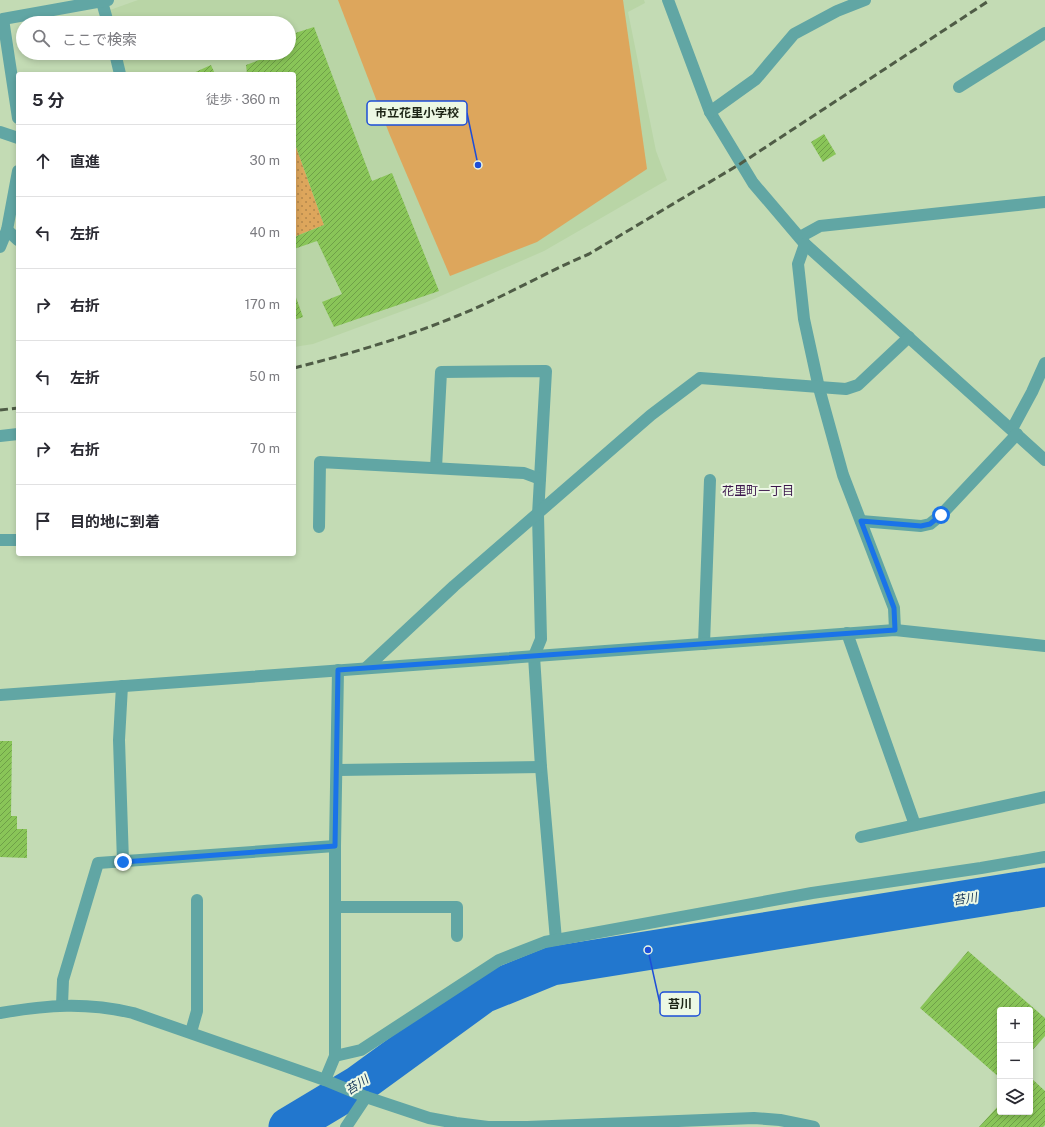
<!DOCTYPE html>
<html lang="ja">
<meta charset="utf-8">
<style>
body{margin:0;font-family:"Public Sans","Noto Sans JP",sans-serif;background:#f7f7f7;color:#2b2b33}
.controls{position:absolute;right:12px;bottom:12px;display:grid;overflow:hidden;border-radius:4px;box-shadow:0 2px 6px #0003}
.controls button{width:36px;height:36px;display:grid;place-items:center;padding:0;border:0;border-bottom:1px solid #e1e1e2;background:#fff;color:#2b2b33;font:20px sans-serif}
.stop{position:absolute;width:12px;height:12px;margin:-9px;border:3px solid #1a73e8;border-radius:50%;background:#fff}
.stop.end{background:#1a73e8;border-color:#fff;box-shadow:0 1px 4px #0008}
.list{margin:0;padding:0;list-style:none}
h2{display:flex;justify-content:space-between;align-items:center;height:52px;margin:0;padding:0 16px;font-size:17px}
h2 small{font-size:13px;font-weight:400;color:#7c7c81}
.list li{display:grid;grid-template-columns:26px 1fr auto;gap:12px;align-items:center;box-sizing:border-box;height:72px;padding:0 16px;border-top:1px solid #e1e1e2}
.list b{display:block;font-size:15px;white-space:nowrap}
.list em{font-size:13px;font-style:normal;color:#7c7c81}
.icon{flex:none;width:22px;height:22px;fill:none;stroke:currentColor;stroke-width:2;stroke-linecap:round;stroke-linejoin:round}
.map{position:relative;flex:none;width:1045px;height:1127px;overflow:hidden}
.search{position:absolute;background:#fff;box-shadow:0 2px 6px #0003;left:16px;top:16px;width:280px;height:44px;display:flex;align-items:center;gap:10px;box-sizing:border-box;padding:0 14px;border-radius:22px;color:#7c7c81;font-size:15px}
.panel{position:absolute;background:#fff;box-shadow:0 2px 6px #0003;left:16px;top:72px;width:280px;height:484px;border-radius:4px}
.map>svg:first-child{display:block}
.built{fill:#b9d5a6}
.green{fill:url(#green-dots)}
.pitch{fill:#dda65c}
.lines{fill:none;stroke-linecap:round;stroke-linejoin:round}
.river{stroke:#2277ce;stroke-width:39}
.building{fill:url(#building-hatch)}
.minor{stroke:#61a6a4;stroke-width:12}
.rail{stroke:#4f5c46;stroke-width:3;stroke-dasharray:8 4;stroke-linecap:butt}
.route{stroke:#1a73e8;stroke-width:5}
.labels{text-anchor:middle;stroke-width:4;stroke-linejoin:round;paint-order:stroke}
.neighbourhood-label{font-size:12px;fill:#3b164c;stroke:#ecf8e4}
.water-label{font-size:12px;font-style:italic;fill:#143458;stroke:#ecf8e4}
.leader{fill:none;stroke:#1d4ed8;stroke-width:1.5}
.callout-dot{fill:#1d4ed8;stroke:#ecf8e4;stroke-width:1.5}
.callout{fill:#ecf8e4;stroke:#1d4ed8;stroke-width:1.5}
.callout-label{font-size:12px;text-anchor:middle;font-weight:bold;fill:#1b2415}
</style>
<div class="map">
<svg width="1045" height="1127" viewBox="0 0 1045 1127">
<defs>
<pattern id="green-dots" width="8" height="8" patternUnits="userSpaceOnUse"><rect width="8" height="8" fill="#dda65c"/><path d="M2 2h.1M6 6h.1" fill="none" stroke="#b2874b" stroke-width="1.8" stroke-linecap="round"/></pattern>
<pattern id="building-hatch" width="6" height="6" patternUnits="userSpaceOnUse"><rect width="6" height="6" fill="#89c558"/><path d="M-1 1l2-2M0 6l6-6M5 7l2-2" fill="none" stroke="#6fa048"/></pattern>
</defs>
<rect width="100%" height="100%" fill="#c3dbb4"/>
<!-- built -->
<path class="built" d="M138,0H644L645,3L628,12L656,151L667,180L544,251L427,302L313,344L294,347V74H125L120,53H289V23H113L110,10Z"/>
<!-- green -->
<path class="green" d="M294,141L324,225L294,237Z"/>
<!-- pitch -->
<path class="pitch" d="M338,0H623L647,169L537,242L450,276L389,133Z"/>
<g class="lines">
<!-- river -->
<path class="river" d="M288,1127L358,1085L483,994L552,966L1045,887"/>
</g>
<!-- building -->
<g class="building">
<path d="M314,27L372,181L392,173L439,291L334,327L322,302L342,294L317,241L294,249V237L324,225L294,141V74H247L246,65L259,60L258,53H289V35Z"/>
<path d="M211,65L215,74H191Z"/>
<path d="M824,134L836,154L823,162L811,142Z"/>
<path d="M294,292L303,317L294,320Z"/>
<path d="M0,741H12L11,816H17V829H27V858L0,857Z"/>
<path d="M968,951L1045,1018V1036L1030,1053V1010H1000V1078L920,1008Z"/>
<path d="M1030,1077L1045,1091V1125L1043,1127H979L1000,1104V1112H1030Z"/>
</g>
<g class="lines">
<!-- minor -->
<g class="minor">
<path d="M668,0L710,112L753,183L805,244L1045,460"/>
<path d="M102,2L108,23"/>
<path d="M115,53L120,74"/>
<path d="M959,87L1045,33"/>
<path d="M710,112L756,79L794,34L837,11L865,0"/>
<path d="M18,118L3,19L108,0"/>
<path d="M0,132L18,138"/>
<path d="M7,230L18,240"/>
<path d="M800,237L820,226L1045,202"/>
<path d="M805,244L798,264L804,319L819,388L843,475L894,608L895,630"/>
<path d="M0,247L7,230L18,171"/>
<path d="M1012,429L1032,392L1045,363"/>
<path d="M0,436L18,434"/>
<path d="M436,468L441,372L546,371L538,515L541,639L534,656L541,767L556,940"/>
<path d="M861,521L921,526L930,524L941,515L1017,434"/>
<path d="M319,527L320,462L524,473L540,479"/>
<path d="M0,540H18"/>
<path d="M847,633L915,825"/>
<path d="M704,644L710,480"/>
<path d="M366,668L454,586L651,415L700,378L846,389L858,385L909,337"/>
<path d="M122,686L119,740L123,862"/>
<path d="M0,695L895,630L1045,646"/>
<path d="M338,770L541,767"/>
<path d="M861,837L1045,797"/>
<path d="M335,907H457V936"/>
<path d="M62,1005L63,980L98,863L335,846"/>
<path d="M0,1013C48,1005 85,1002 133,1013L325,1080L366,1097L429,1118L456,1123L488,1127H527L754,1118L780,1120L814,1127"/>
<path d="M191,1032L197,1011V900"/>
<path d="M335,1056L361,1050L499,960L545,942L812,893L981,868L1045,857"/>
<path d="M325,1080L335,1056V846L338,670"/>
<path d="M346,1127L366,1097"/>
</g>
<!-- rail -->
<g class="rail">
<path d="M294,368C349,354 404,338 457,316C502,298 544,273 589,254L740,164L990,0"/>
<path d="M0,410L18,408"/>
</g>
</g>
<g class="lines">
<!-- route -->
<path class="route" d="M123,862L335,846L338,670L895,630L894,608L861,521L921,526L930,524L941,515"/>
</g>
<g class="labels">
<!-- neighbourhood labels -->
<g class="neighbourhood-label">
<text x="758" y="495">花里町一丁目</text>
</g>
<!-- water labels -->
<g class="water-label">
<text transform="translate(965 899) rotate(-9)" y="4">苔川</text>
<text transform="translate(357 1085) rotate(-33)" y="4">苔川</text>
</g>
</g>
<!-- callouts -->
<path class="leader" d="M478 165L467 113M648 950L660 1004"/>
<g class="callout-dot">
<circle cx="478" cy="165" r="4"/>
<circle cx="648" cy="950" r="4"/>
</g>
<g class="callout">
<rect x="367" y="101" width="100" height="24" rx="4"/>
<rect x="660" y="992" width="40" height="24" rx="4"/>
</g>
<g class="callout-label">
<text x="417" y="117">市立花里小学校</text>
<text x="680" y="1008">苔川</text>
</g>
</svg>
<div class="controls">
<button>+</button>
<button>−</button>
<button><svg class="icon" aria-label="layers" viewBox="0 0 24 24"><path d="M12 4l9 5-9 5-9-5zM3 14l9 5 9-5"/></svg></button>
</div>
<div class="stop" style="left:941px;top:515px"></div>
<div class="stop end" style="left:123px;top:862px"></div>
<div class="search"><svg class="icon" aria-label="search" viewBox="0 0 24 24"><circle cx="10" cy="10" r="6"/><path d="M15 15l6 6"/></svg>ここで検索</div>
<section class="panel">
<h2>5 分<small>徒歩 · 360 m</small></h2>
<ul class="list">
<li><svg class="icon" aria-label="ahead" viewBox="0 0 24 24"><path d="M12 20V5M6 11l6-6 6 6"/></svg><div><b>直進</b></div><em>30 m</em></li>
<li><svg class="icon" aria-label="left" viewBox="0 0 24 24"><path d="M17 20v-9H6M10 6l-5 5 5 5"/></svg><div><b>左折</b></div><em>40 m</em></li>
<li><svg class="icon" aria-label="right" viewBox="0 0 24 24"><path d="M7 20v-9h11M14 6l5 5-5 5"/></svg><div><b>右折</b></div><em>170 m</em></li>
<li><svg class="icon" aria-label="left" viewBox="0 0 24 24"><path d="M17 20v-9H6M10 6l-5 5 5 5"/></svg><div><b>左折</b></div><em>50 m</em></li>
<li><svg class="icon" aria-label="right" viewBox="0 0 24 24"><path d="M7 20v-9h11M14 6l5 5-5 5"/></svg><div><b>右折</b></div><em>70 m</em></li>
<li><svg class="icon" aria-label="arrive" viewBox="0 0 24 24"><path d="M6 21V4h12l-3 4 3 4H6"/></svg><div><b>目的地に到着</b></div></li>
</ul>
</section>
</div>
